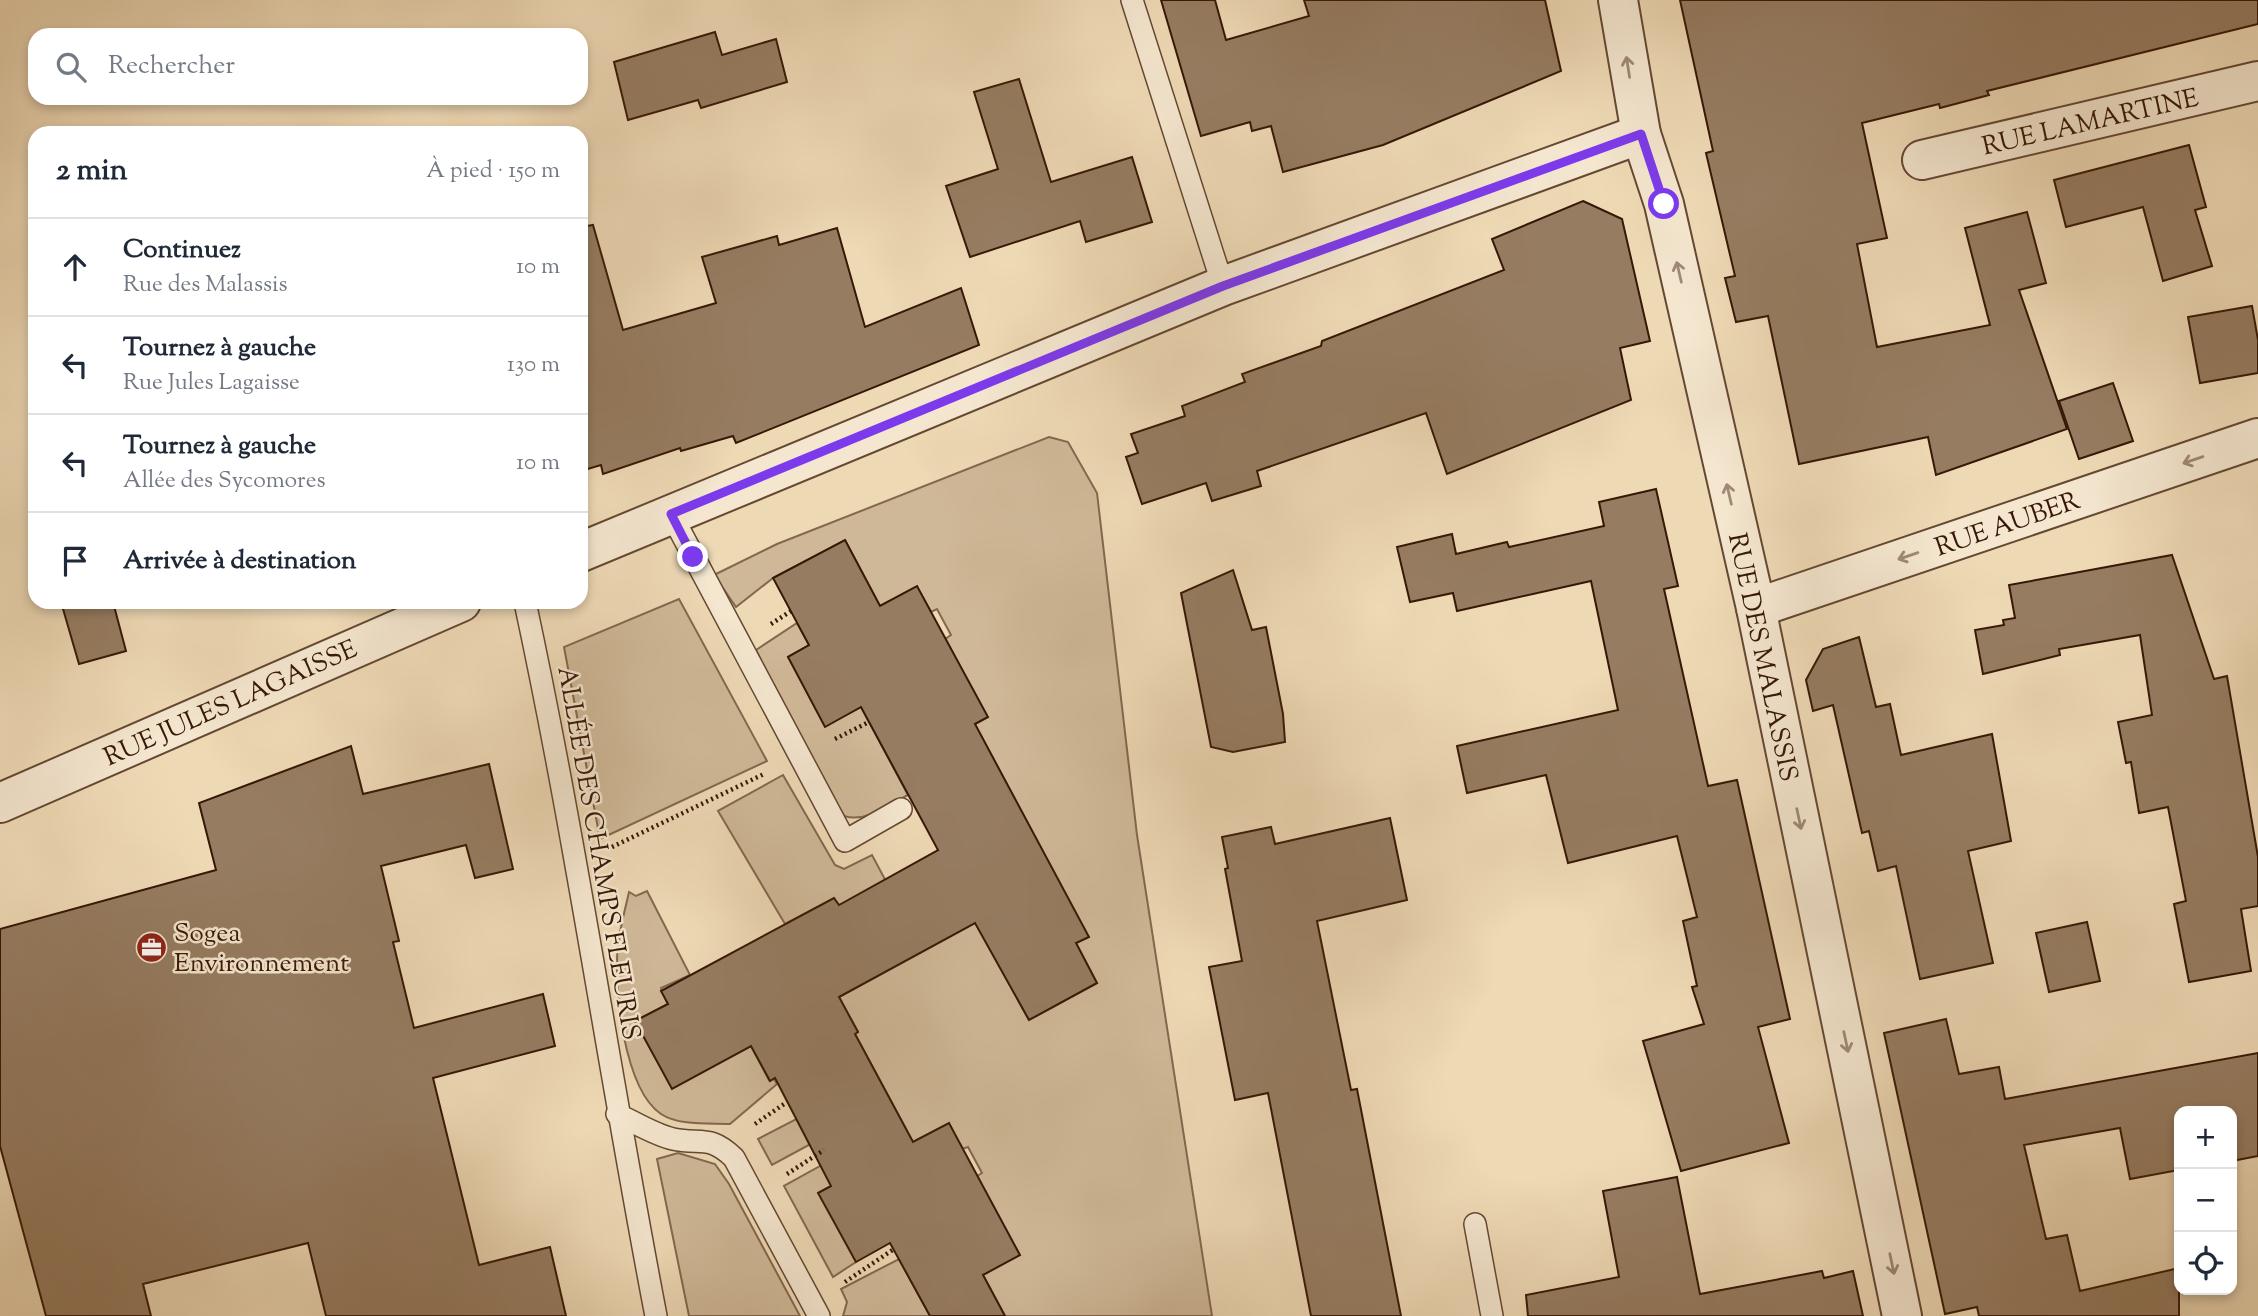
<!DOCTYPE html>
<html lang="fr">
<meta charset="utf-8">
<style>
body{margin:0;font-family:"Sorts Mill Goudy",serif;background:#f6f6f7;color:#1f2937}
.controls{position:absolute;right:21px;bottom:21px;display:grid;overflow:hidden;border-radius:14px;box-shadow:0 4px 10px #0003}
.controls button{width:63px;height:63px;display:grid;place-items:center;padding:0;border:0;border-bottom:2px solid #e0e1e3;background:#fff;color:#1f2937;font:35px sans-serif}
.stop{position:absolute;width:21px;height:21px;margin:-16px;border:5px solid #7c3aed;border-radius:50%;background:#fff}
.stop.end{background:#7c3aed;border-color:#fff;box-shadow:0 2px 7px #0008}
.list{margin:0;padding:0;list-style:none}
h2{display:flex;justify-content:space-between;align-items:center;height:91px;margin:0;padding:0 28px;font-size:30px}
h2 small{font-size:23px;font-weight:400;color:#747a83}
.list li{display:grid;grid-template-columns:46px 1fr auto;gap:21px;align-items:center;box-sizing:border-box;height:98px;padding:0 28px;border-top:2px solid #e0e1e3}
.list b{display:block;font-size:26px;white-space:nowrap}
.list p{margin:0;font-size:23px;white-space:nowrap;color:#747a83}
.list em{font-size:23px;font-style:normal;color:#747a83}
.icon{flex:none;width:38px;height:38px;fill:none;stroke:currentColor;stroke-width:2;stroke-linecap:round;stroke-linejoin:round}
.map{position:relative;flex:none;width:2258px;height:1316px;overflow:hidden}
.search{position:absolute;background:#fff;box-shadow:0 4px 10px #0003;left:28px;top:28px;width:560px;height:77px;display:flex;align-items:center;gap:18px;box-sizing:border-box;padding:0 24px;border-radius:21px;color:#747a83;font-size:26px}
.panel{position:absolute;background:#fff;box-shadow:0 4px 10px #0003;left:28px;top:126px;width:560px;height:483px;border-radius:21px}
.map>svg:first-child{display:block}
.green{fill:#cfb897;stroke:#83684e;stroke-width:2}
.building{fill:#967c61;stroke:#371806;stroke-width:2}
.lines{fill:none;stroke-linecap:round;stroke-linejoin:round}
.service-casing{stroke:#654832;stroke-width:24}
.minor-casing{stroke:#654832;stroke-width:42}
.path{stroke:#371806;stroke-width:4.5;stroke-dasharray:2 3.5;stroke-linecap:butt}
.service{stroke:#f4e6cf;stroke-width:21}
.minor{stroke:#f4e6cf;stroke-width:38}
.oneway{stroke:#9f8975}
.route{stroke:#7c3aed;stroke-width:9}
.labels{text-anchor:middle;stroke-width:5;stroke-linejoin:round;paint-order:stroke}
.street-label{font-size:26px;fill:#371806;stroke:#f4e6cf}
.poi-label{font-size:26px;fill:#371806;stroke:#f4e6cf;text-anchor:start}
</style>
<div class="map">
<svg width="2258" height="1316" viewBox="0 0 2258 1316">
<rect width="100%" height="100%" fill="#eed9b5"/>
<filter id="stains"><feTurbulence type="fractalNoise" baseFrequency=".00286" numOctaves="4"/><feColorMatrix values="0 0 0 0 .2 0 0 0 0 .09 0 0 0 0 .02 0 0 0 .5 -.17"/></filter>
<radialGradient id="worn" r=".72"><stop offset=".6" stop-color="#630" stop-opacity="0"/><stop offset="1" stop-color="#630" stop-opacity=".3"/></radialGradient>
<!-- green -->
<g class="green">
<path d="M1049,437L1068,442L1097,493L1137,835L1212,1316H1005L983,1275L977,1176L982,1173L968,1147L962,1149L949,1123L913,1142L855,1034L858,1032L839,997L981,919L985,940L1029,1020L1097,983L1076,943L1088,937L951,737L987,717L945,639L951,635L937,609L931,612L917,587L880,606L845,540L773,578L736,607L714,575L777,544Z"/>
<path d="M679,599L767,761L600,839L564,647Z"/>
<path d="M797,623L809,645L788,657L825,726L861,707L908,795C889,805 866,823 844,816L801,743L756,650Z"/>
<path d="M783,775L835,865L844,869L872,855L888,885L841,910L834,898L785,924L718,811Z"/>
<path d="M647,891L690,975L661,988L668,1004L635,1021L672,1088L751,1046L769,1080L774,1079L777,1084L730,1124C709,1123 679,1126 661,1114C624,1089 613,987 618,945C620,928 625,910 629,892L636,896Z"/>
<path d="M804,1115L818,1140L772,1165L758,1139Z"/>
<path d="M678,1153L715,1164L729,1184L800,1316H689L657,1159Z"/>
<path d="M829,1161L840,1181L819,1193L856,1262L833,1277L784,1186Z"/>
<path d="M899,1259L930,1316H843L847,1302L841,1289Z"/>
</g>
<!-- building -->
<g class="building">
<path d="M1161,0H1215L1226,40L1309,16L1304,0H1545L1561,71L1383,145L1283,172L1271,126L1252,131L1250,122L1201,136Z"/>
<path d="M1680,0H2258V24L1987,91L1989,95L1940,108L1939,104L1862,123L1887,238L1857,244L1877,347L1990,325L1965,228L2027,212L2046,283L2019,290L2067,429L1936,475L1928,437L1799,464L1768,316L1736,322L1725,278L1735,276L1706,153L1713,151Z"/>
<path d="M715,32L722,55L776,39L787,82L701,108L698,100L628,120L614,62Z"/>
<path d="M1019,79L1051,182L1132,157L1152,222L1086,242L1080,221L970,257L946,186L998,169L974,92Z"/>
<path d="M2189,145L2206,207L2195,210L2212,266L2163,281L2143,207L2066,227L2054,180Z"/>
<path d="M1583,201L1622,219L1650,341L1620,348L1631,400L1447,474L1426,413L1257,471L1261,486L1212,501L1206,483L1142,504L1126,457L1138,453L1131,434L1185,416L1182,406L1245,382L1242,374L1321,346L1322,341L1504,270L1492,239Z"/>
<path d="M593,225L623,330L716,303L702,257L777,236L779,245L837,228L865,327L961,288L979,345L736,443L733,436L681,451L680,448L603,474L601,465L581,471V227Z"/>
<path d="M2252,306L2258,340V373L2200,383L2188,317Z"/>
<path d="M2113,383L2133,441L2079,459L2059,401Z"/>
<path d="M1656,489L1678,586L1664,589L1708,786L1737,780L1790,1019L1758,1027L1789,1143L1681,1171L1643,1041L1704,1024L1692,987L1697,986L1683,921L1697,917L1677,836L1568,863L1546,775L1467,793L1457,746L1618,710L1591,581L1457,611L1453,593L1410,602L1397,547L1452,534L1456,554L1507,542L1509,547L1604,526L1599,502Z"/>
<path d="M845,540L880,606L917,586L988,717L975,724L1089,937L1076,943L1097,983L1029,1020L975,923L839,997L858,1032L855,1034L913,1142L949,1123L1020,1255L983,1275L1005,1316H930L890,1243L856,1262L818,1193L831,1186L775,1078L770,1081L751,1046L672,1089L635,1021L668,1004L661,991L834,898L839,905L938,850L861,707L825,727L788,657L809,645L773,578Z"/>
<path d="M2172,555L2214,679L2227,676L2258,857V906L2241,909L2251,971L2189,982L2174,904L2186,901L2168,807L2139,813L2131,762L2126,763L2118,722L2152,715L2140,635L2059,649L2060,655L1983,674L1975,630L2004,625L2003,620L2015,618L2009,585Z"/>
<path d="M1233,570L1252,630L1266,627L1283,714L1285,742L1233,752L1211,747L1181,593Z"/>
<path d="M61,602H113L126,651L79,664Z"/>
<path d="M1859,637L1876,707L1890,704L1901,755L1992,734L2011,841L1968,851L1993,963L1920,979L1896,866L1878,871L1869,831L1862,833L1833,705L1813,711L1806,680L1823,649Z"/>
<path d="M351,746L363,794L489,764L513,869L475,878L466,845L381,866L399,941L393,942L414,1028L543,994L555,1046L433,1078L479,1265L550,1247L566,1316H326L308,1243L143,1284L151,1316H46L0,1146V929L216,870L199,803Z"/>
<path d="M1390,818L1407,900L1317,921L1351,1090L1357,1089L1401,1316H1311L1268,1093L1235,1100L1209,967L1242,961L1225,869L1228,868L1222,837L1271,827L1275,844Z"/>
<path d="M2087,922L2100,981L2049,992L2036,933Z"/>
<path d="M1946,1019L1959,1074L1999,1067L2005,1099L2258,1053V1156L2232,1161V1111H2179V1170L2130,1179L2120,1128L2024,1145L2046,1239L2067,1235L2080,1291L2179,1268V1316H1979L1977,1307L1945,1314L1884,1033Z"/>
<path d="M1677,1177L1700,1294L1822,1271L1824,1278L1853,1271L1863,1316H1528L1526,1295L1619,1277L1603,1191Z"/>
</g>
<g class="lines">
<defs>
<g id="service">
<path d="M1132,0L1223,286"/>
<path d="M671,514L845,841L901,809"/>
<path d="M525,602C576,839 610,1078 656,1316"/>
<path d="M617,1114C634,1122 655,1135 673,1139C701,1145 709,1134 734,1158L819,1316"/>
<path d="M1475,1224L1492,1316"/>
</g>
<g id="minor">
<path d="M1618,0L1641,134L1664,204L1756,608L1902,1316"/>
<path d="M1922,160L2258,81"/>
<path d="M581,552L1223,286L1641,134"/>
<path d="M1756,608L2258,438"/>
<path d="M0,803L461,602"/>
</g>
</defs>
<!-- service casing -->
<use href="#service" class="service-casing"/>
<!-- minor casing -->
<use href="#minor" class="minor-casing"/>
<!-- path -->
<g class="path">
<path d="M771,624L791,611"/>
<path d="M835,739L869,722"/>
<path d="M612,847L764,774"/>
<path d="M755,1124L787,1102"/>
<path d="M787,1174L824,1150"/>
<path d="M845,1282L894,1249"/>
</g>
<!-- service -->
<use href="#service" class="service"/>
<!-- minor -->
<use href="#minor" class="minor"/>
</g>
<!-- one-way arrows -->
<defs><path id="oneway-shaft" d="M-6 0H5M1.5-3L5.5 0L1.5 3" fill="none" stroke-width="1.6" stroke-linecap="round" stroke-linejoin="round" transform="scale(1.75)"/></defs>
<g class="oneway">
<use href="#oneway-shaft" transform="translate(1628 67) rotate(-99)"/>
<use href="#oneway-shaft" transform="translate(1679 272) rotate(-103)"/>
<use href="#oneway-shaft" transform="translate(2193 460) rotate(161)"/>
<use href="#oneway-shaft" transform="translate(1729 494) rotate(-103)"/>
<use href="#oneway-shaft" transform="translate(1908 556) rotate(161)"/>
<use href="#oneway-shaft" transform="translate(1799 819) rotate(78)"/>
<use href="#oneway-shaft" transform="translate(1846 1042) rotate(78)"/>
<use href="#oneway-shaft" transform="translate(1892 1264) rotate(78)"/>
</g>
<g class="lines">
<!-- route -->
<path class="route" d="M693,557L671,514L1223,286L1641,134L1664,204"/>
</g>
<!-- icons -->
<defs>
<symbol id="office-disc" viewBox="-11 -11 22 22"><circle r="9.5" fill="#8f2418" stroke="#f4e6cf"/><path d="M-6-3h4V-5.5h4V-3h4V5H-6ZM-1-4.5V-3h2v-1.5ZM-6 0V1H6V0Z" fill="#fff"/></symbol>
</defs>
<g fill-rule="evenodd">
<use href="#office-disc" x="134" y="930" width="35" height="35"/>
</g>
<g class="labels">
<!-- street labels -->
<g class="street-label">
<text transform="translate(2090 121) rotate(-13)" y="9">RUE LAMARTINE</text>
<text transform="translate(2007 523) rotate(-19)" y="9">RUE AUBER</text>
<text transform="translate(1764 657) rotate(78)" y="9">RUE DES MALASSIS</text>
<text transform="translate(230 702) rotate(-24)" y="9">RUE JULES LAGAISSE</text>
<text transform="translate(600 853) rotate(80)" y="9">ALLÉE DES CHAMPS FLEURIS</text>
</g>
<!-- poi labels -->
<g class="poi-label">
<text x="174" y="941">Sogea<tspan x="174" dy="30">Environnement</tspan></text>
</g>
</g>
<rect width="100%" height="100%" filter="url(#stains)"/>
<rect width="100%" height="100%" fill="url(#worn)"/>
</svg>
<div class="controls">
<button>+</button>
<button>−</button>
<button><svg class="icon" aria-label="locate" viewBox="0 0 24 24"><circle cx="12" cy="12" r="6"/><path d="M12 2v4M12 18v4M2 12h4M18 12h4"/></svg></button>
</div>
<div class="stop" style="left:1664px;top:204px"></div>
<div class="stop end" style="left:693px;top:557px"></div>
<div class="search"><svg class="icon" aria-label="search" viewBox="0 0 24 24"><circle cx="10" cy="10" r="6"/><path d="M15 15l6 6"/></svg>Rechercher</div>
<section class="panel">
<h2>2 min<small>À pied · 150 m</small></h2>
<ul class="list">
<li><svg class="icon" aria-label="ahead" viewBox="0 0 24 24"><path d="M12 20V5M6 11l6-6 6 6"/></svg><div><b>Continuez</b><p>Rue des Malassis</p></div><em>10 m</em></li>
<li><svg class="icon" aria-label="left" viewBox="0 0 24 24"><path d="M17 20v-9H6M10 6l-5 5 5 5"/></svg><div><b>Tournez à gauche</b><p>Rue Jules Lagaisse</p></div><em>130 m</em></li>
<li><svg class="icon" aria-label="left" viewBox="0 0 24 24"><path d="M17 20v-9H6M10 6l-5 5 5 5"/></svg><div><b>Tournez à gauche</b><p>Allée des Sycomores</p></div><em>10 m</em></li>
<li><svg class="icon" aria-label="arrive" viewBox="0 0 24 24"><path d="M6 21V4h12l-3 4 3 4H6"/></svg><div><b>Arrivée à destination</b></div></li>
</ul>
</section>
</div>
